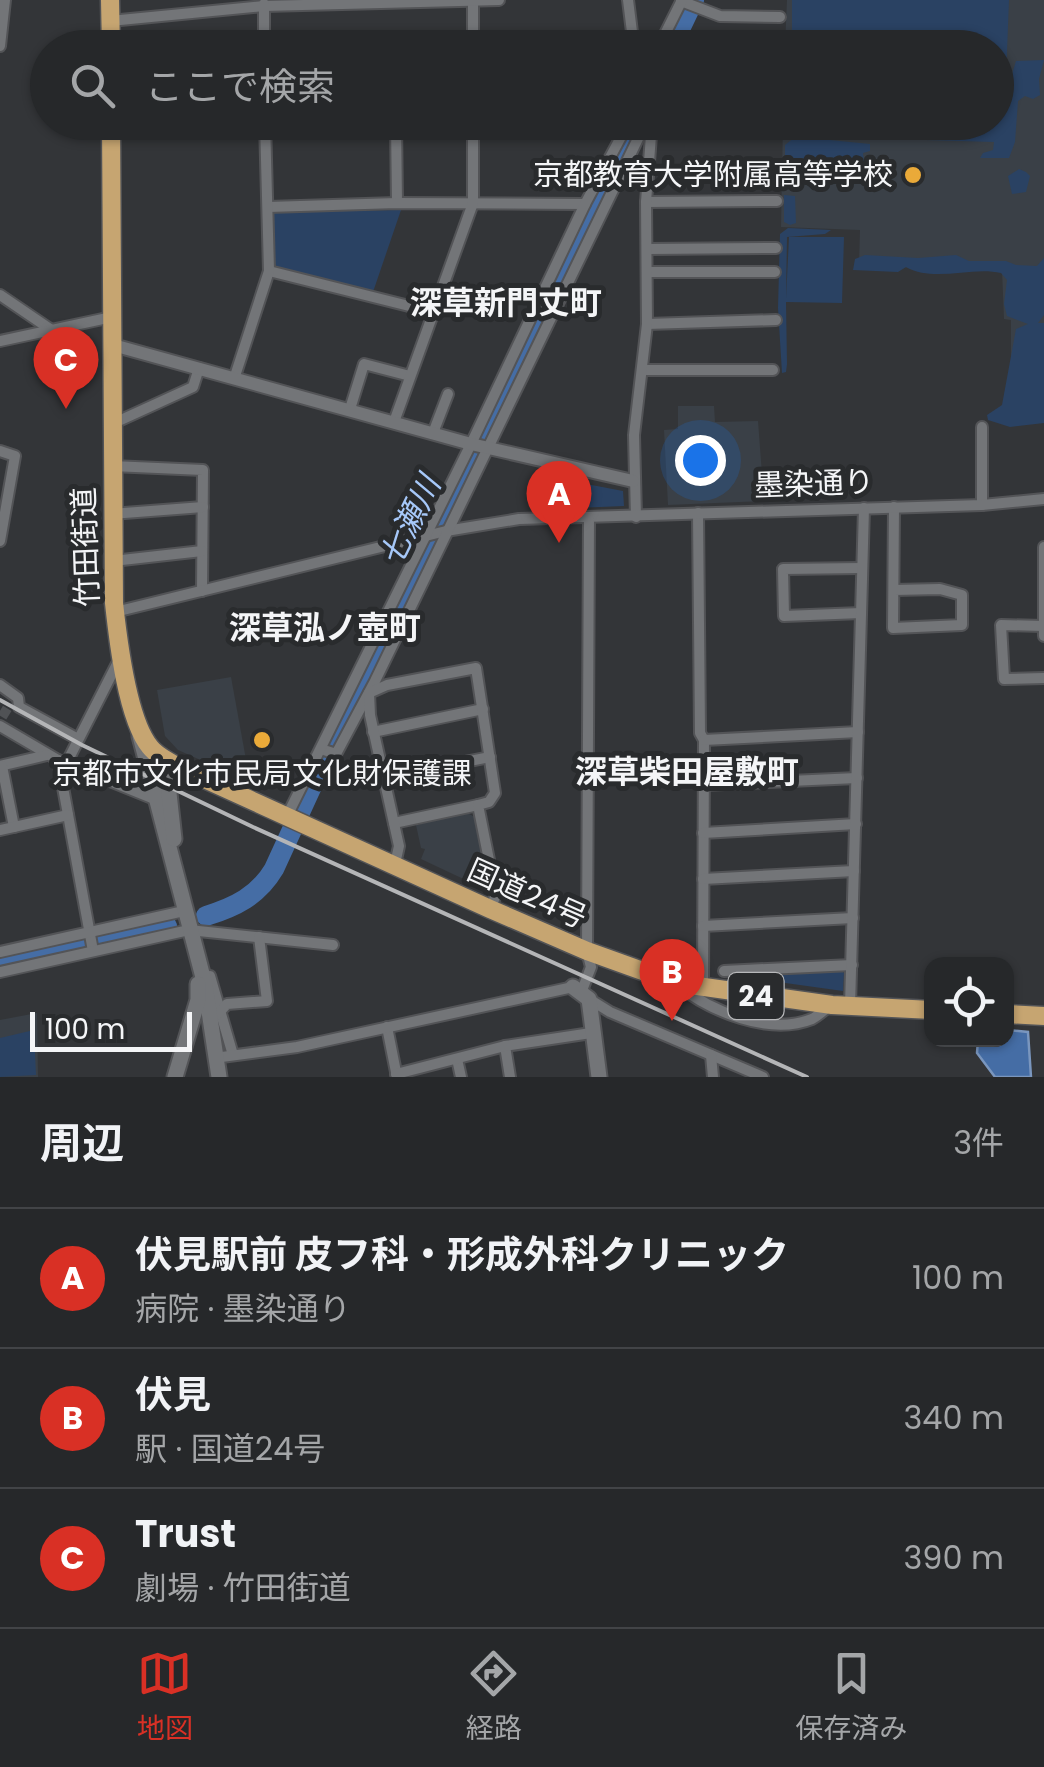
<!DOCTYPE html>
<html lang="ja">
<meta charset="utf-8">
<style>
body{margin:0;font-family:Poppins,"Noto Sans JP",sans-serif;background:#323436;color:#f1f3f6}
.controls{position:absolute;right:30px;bottom:30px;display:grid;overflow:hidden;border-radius:20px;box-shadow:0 2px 8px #0004}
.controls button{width:90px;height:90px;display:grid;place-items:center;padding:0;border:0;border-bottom:2px solid #424447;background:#26282a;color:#f1f3f6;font:50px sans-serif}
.scale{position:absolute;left:30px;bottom:25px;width:162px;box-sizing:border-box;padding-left:10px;border:5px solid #f4f5f7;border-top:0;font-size:28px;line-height:35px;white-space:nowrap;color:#f4f5f7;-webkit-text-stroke:8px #292b2d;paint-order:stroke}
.you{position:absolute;left:700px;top:460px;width:35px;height:35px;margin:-25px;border:8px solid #fff;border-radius:50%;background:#1a73e8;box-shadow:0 0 0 15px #1a73e833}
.badge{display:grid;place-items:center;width:65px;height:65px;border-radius:50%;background:#d93025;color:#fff;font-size:32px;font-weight:700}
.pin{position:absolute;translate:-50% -82px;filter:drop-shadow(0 2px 5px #0008)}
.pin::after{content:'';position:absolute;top:52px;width:35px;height:30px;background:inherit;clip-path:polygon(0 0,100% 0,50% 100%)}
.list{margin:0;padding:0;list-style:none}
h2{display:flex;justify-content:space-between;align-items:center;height:130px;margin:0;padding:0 40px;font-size:42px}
h2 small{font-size:32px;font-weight:400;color:#a4a6a8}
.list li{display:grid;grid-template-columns:65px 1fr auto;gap:30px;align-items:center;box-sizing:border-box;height:140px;padding:0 40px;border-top:2px solid #424447}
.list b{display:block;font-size:38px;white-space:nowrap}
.list p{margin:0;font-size:32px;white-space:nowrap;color:#a4a6a8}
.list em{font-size:32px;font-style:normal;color:#a4a6a8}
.icon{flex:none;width:55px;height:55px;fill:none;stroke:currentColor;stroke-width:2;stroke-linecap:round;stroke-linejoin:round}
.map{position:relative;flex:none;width:1044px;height:1077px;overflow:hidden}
.search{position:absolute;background:#26282a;box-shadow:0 2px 8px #0004;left:30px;right:30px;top:30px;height:110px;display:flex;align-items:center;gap:25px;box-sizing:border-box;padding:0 35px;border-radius:55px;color:#a4a6a8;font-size:38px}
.sheet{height:550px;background:#26282a}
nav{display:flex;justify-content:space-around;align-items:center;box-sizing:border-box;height:140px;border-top:2px solid #424447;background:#26282a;font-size:28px;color:#a4a6a8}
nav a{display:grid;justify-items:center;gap:5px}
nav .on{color:#d93025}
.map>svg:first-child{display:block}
.built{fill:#3a4047}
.green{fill:#2a4263}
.water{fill:#456da5;stroke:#7a96be;stroke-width:2.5}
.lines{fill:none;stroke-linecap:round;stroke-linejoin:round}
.river{stroke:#456da5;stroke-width:20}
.minor-tunnel{stroke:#505255;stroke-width:10;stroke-dasharray:10 5;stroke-linecap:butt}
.minor-casing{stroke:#535457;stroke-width:14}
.tertiary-casing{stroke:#535457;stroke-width:16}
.secondary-casing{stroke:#535457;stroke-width:19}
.trunk-casing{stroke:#535457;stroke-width:21}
.minor{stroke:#737578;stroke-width:10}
.tertiary{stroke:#737578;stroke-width:12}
.secondary{stroke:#737578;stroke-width:15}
.trunk{stroke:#c6a571;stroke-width:18}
.rail{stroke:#b4b5b7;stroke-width:4}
.poi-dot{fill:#eaaa39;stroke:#292b2d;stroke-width:4}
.labels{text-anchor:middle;stroke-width:10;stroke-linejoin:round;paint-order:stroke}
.shield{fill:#292b2d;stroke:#b7b8ba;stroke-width:2.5}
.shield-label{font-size:28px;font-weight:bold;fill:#f4f5f7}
.poi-label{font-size:30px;fill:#f4f5f7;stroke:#292b2d;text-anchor:end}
.street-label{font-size:30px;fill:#f4f5f7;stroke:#292b2d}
.neighbourhood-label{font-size:32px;font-weight:bold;fill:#f4f5f7;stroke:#292b2d}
.water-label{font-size:32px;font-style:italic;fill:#a6c8f9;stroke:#292b2d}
</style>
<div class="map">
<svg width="1044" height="1077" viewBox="0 0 1044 1077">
<rect width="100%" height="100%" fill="#333538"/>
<!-- built -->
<g class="built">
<path d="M787,0H1044V420H1011V320L1004,319L1002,270L859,266L860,230L781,227L783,123L996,122V48L785,47Z"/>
<path d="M678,406H714L715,422L758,421L764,501L668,505L664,430L678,429Z"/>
<path d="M231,677L249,776L250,782L178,750L165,736L157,690Z"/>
<path d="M467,813L475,817L489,891L421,859L425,849L421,848L416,825Z"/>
<path d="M37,1013L38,1077H0V1020Z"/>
</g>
<!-- green -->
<g class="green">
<path d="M792,0H1009L1006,77L1012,74L1016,61L1044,60L1039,79L1040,95L1033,99L1025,96L1018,101L1015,142L1009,158H980L983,153L993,150L994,142L826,137L830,140L870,144V151L863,153L864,162L858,172L794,186L785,185V145L795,137L791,136V123L996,122V48L792,47Z"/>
<path d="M1019,169L1026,172L1030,176L1026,192L1012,194L1008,176Z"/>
<path d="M784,195L795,196L796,223L790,225L784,222Z"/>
<path d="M401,210L373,292L280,271L273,261V212Z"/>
<path d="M788,228L831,230L825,234L787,237L786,299L789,237H844L842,303L786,302L787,364L786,372L782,373L778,308L780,234Z"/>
<path d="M865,255L918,258L956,255L969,261H1006L1016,265L1037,266L1044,258V315L1038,323H1044V423L1010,427L988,420L987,415L1002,405L1016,329L1028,324L1007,316L1004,304L1007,280L1001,273C971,266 935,283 906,267L898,272L853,270L855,259Z"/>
<path d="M576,482L623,491L624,506L576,508Z"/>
<path d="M840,969L844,973L843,991L736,976L740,973Z"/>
<path d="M34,1030L36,1075L0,1077V1038Z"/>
</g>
<!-- water -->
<path class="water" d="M1007,1030L1028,1032L1031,1077H995L977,1053L978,1040H1006Z"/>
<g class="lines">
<!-- river -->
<g class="river">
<path d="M671,48L694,0"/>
<path d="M206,916C235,907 258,896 274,869L330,747L426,560L455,490L637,122"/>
<path d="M0,965L167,926"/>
</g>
<!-- minor-tunnel -->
<path class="minor-tunnel" d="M2,717L10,704"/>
<defs>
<g id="minor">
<path d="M473,0V48"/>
<path d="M628,0L634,48"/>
<path d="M681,1L720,16L780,17"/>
<path d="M110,21L264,6L499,0"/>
<path d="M0,46L5,0"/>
<path d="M264,48V4"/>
<path d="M658,48L682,0"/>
<path d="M396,122L397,203"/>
<path d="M646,202L777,201"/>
<path d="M268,207L397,203L585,204"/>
<path d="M648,249L776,248"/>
<path d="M269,271L433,312"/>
<path d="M649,272H775"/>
<path d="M0,295L50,329"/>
<path d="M647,324L776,320"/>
<path d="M0,341L112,317"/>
<path d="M644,370H773"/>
<path d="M235,376L269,271L265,122"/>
<path d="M350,409L364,364L410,376"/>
<path d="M394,422L473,203V122"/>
<path d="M112,424L193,387L199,368"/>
<path d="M982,427V505"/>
<path d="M433,433L448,394"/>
<path d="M0,451L15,456L0,541"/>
<path d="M112,466L203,470L202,591"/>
<path d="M698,513L700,733L704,740L703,988"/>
<path d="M111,514L203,507"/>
<path d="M636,517L634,435L647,324L646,202L652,122"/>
<path d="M1044,547V636"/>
<path d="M113,561L202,551"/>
<path d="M894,590L940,589L962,595V625L893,628L894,507"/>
<path d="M115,612L446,531L519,519L982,505L1044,499"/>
<path d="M861,613L784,616L783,569L862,568"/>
<path d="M1043,626L1001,625L1004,679L1044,678"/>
<path d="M0,685L18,698L19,707L78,739"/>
<path d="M0,726L58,760L157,800"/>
<path d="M373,732L483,709"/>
<path d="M704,740L858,732"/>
<path d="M321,749L336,754L375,681L646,122"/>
<path d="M58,760L93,951"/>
<path d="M66,764L120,658"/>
<path d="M0,766L47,755"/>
<path d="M2,766L14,827"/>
<path d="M384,778L490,757"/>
<path d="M703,785L857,778"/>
<path d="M287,816L471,444L585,204L629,122"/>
<path d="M394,823L478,805"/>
<path d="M0,830L68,815"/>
<path d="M703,833L856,824"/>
<path d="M395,864L399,846L370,715L369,693L387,685L476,668L495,793L489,802L478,805L496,895L490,909"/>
<path d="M703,879L854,871"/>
<path d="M703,926L853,918"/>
<path d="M0,952L184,911"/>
<path d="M724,971L852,965"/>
<path d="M0,972L189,930L333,945"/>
<path d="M210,976L233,1055"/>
<path d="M678,985C710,1011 769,1036 812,1019C818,1016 825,1009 831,1005"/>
<path d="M581,993L591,967L587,951L589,518"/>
<path d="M589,999L610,1012L763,1077"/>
<path d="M850,1006L864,508"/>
<path d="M211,1021L227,1004L267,1001L259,937"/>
<path d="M387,1027L397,1077"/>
<path d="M505,1046L510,1077"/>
<path d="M711,1055L713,1077"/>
<path d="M214,1058L297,1047L573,987"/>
<path d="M457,1059L461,1077"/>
<path d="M396,1074L505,1046L591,1033"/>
</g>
<path id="tertiary" d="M113,345L471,444L633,481"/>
<g id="secondary">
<path d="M140,736L205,985L219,1077"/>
<path d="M174,839L168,784L176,766"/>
<path d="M573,987L589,999L599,1077"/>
<path d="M175,1077L198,1000V984"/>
</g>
<g id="trunk">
<path d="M110,0L111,48"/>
<path d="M111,122L114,603C118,640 127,719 150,747C157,756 167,760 176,766L490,909L587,951L676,983L832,1005L932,1010"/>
<path d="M1006,1014L1044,1016"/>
</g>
</defs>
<!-- minor casing -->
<use href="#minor" class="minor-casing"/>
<!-- tertiary casing -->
<use href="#tertiary" class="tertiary-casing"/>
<!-- secondary casing -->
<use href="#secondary" class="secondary-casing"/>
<!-- trunk casing -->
<use href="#trunk" class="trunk-casing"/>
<!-- minor -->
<use href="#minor" class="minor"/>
<!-- tertiary -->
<use href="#tertiary" class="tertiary"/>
<!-- secondary -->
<use href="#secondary" class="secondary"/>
<!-- trunk -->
<use href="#trunk" class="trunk"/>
<!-- rail -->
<path class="rail" d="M0,700L82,745L253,827L807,1077"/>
</g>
<!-- markers -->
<g class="poi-dot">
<circle cx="913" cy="175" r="10"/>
<circle cx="262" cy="740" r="10"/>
</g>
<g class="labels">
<!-- shield labels -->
<rect class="shield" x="728.5" y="973" width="55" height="46" rx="8"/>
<g class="shield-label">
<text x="756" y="1006">24</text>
</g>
<!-- poi labels -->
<g class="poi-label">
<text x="893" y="185">京都教育大学附属高等学校</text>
<text x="262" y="784" text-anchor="middle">京都市文化市民局文化財保護課</text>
</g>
<!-- street labels -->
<g class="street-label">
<text transform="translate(814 484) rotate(-2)" y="10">墨染通り</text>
<text transform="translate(86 547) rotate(-92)" y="10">竹田街道</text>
<text transform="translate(527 894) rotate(24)" y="10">国道24号</text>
</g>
<!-- neighbourhood labels -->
<g class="neighbourhood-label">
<text x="506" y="314">深草新門丈町</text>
<text x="325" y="639">深草泓ノ壺町</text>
<text x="687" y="783">深草柴田屋敷町</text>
</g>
<!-- water labels -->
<g class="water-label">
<text transform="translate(410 521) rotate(-64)" y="11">七瀬川</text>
</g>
</g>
</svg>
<div class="controls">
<button><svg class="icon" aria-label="locate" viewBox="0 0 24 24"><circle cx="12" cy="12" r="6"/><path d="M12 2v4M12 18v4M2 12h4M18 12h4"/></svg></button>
</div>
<div class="scale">100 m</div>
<div class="you"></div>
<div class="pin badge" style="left:559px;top:543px">A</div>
<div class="pin badge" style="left:672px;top:1021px">B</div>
<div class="pin badge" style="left:66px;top:409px">C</div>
<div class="search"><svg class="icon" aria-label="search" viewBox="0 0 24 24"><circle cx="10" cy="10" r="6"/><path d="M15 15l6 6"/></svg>ここで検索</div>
</div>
<section class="sheet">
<h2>周辺<small>3件</small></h2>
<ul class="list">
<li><span class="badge">A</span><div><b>伏見駅前 皮フ科・形成外科クリニック</b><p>病院 · 墨染通り</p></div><em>100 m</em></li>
<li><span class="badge">B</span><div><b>伏見</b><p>駅 · 国道24号</p></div><em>340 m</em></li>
<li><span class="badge">C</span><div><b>Trust</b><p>劇場 · 竹田街道</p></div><em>390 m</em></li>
</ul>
</section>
<nav>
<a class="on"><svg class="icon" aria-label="map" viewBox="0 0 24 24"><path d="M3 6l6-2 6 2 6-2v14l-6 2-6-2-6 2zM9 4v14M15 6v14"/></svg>地図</a>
<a><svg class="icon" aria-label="directions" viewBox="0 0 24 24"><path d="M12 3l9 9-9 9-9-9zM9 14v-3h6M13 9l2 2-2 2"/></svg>経路</a>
<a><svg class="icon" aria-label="saved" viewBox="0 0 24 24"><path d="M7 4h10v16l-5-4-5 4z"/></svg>保存済み</a>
</nav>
